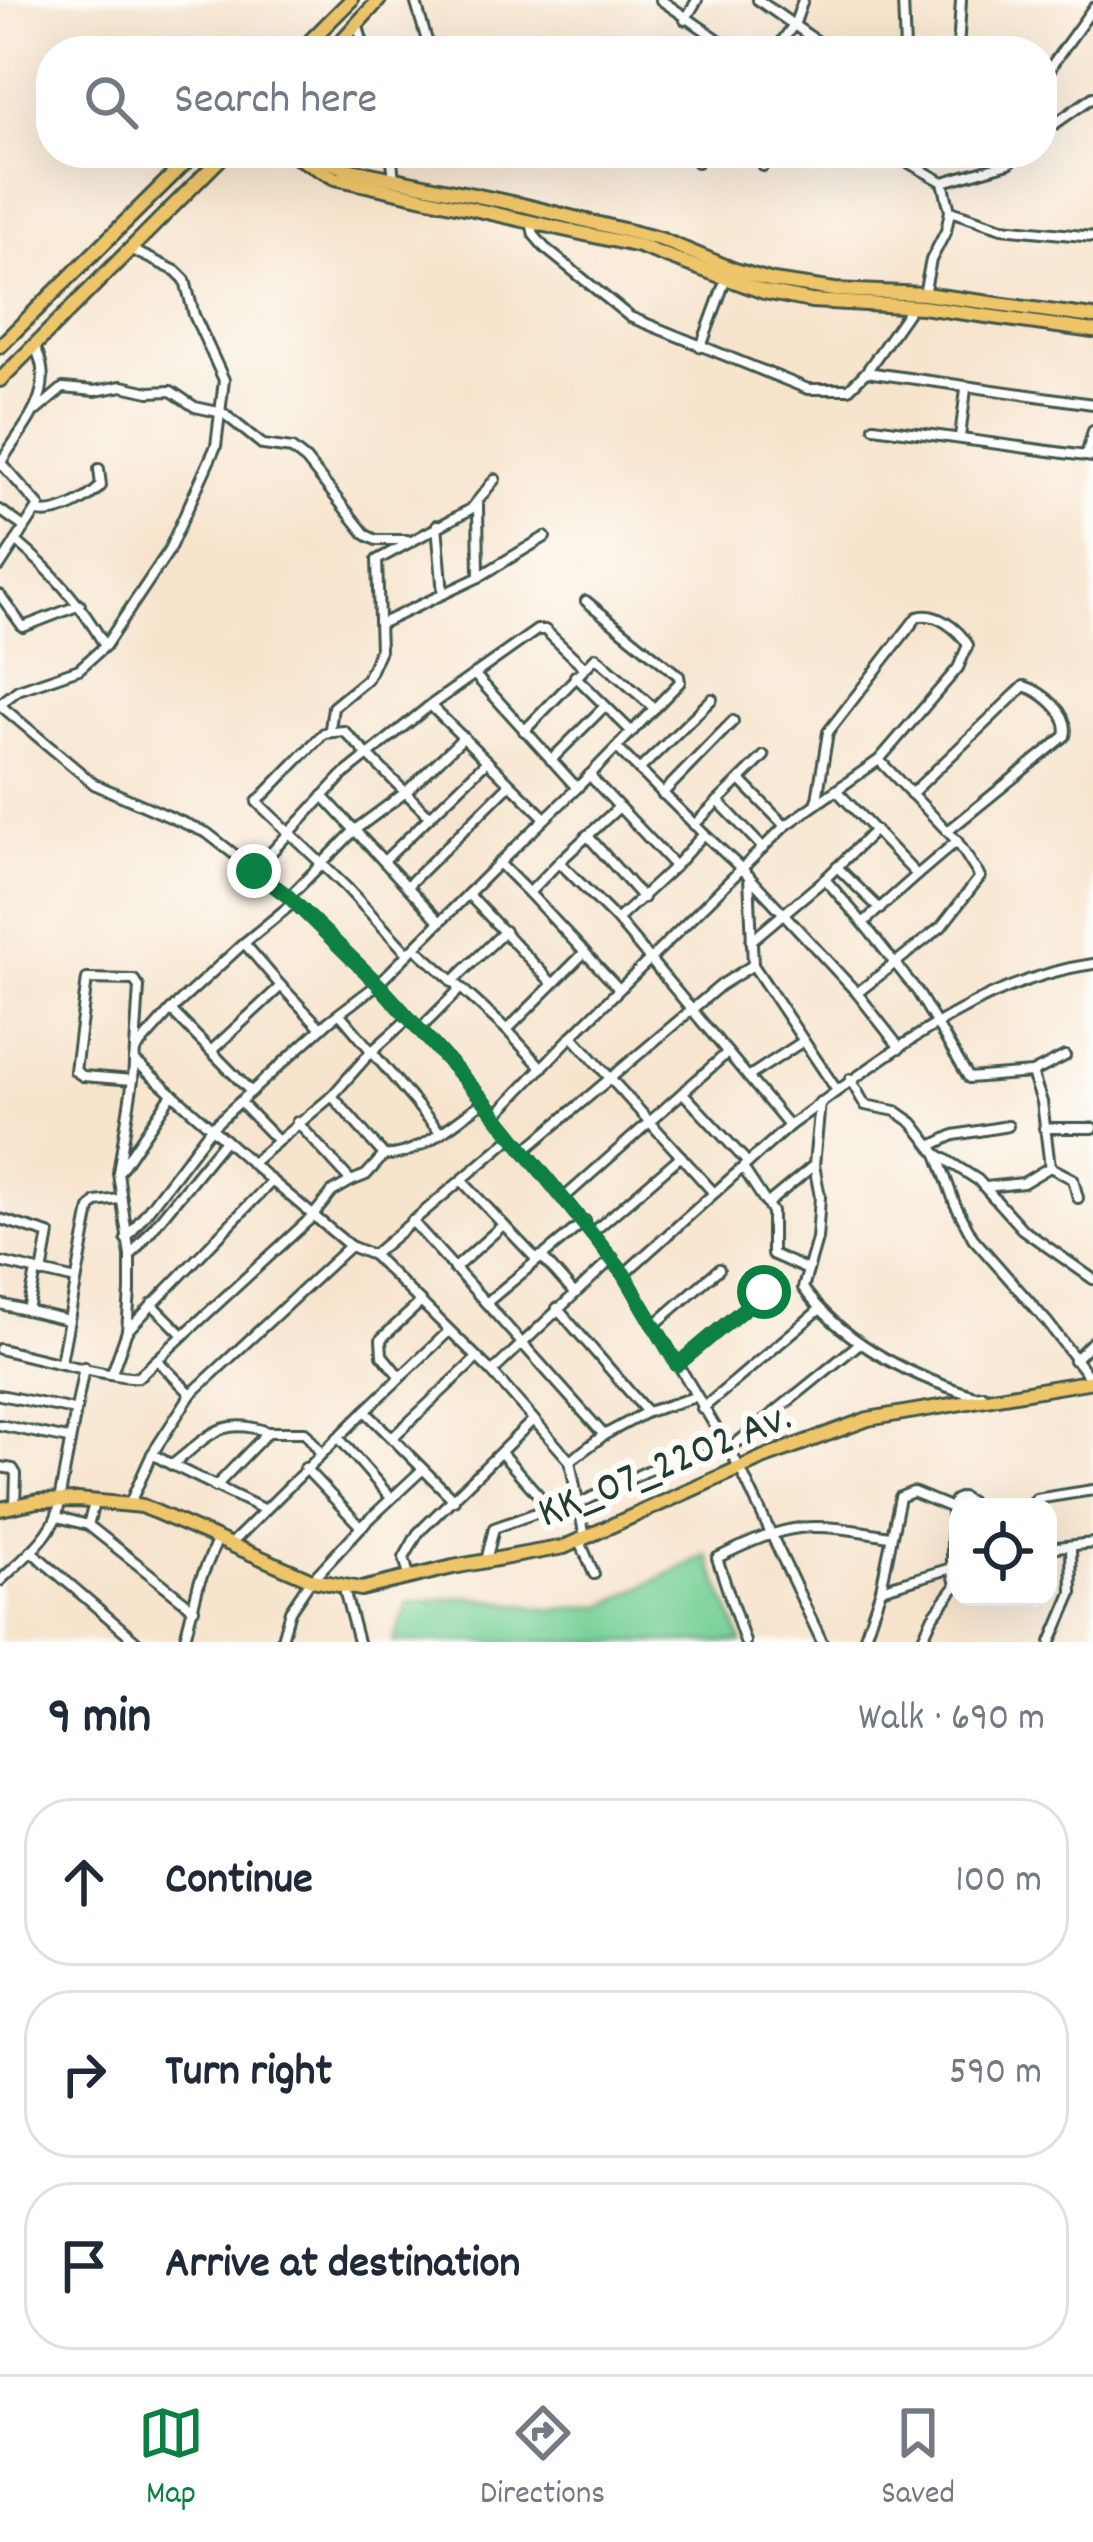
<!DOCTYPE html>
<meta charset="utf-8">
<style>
body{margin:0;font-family:Dekko,sans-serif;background:#f6f6f7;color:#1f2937}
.controls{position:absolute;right:36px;bottom:36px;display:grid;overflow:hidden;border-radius:24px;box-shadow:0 12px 48px #0002}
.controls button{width:108px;height:108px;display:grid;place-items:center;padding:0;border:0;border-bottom:3px solid #e0e1e3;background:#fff;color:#1f2937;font:60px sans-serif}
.stop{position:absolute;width:36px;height:36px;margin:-27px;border:9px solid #0b8043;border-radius:50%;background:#fff}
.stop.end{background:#0b8043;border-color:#fff;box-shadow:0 3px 12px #0008}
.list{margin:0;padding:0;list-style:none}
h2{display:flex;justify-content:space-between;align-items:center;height:156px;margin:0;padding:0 48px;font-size:51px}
h2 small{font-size:39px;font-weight:400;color:#747a83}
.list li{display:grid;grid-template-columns:78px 1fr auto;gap:36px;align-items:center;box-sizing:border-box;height:168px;margin:0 24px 24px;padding:0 24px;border:3px solid #e0e1e3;border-radius:48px}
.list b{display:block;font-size:45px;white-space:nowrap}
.list em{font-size:39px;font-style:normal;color:#747a83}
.icon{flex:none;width:66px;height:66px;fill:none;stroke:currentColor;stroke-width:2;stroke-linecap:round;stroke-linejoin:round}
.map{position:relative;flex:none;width:1093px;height:1642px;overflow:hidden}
.search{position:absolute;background:#fff;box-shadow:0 12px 48px #0002;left:36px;right:36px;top:36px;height:132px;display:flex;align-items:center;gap:30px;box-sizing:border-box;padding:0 42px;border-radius:48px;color:#747a83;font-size:45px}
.sheet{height:732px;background:#fff}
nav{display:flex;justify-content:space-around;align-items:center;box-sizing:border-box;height:168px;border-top:3px solid #e0e1e3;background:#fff;font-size:33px;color:#747a83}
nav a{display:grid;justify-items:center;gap:6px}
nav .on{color:#0b8043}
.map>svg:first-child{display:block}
.green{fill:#78d197;stroke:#4c8766;stroke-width:3}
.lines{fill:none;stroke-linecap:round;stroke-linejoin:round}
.street-casing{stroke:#3f564b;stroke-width:14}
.primary-casing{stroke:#3f564b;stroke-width:18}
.street{stroke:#fff;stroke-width:8}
.primary{stroke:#eec569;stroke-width:12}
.route{stroke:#0b8043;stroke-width:15}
.labels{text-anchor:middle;stroke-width:12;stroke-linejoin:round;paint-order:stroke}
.street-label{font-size:45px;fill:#1f3d34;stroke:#fdfcf7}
</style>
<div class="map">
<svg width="1093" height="1642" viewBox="0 0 1093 1642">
<rect width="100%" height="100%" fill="#fdfcf7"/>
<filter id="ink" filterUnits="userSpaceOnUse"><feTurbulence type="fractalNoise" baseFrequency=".00833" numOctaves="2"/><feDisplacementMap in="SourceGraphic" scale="24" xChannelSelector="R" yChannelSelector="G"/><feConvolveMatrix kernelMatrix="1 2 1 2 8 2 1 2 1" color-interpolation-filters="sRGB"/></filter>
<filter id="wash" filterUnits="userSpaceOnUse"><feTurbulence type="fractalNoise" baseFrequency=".004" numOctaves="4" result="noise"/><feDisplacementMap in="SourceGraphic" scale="48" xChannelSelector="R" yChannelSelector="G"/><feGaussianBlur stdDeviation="2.7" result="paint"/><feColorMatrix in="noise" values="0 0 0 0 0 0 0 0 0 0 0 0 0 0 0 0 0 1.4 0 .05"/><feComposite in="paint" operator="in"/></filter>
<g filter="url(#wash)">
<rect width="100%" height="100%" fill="#f7e4cd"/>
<!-- green -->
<path class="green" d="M707,1555L742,1642H393L408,1603L471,1597L551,1610L603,1606Z"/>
</g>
<g filter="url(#ink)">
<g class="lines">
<defs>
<g id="street">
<path d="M415,0L430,51"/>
<path d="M661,0L735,51"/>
<path d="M758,0L831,51"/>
<path d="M903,0L905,51"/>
<path d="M685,20L697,0"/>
<path d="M358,26L365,51"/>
<path d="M775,51L795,23L803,0"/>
<path d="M958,51L961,0"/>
<path d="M1042,86L1054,62L1093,8"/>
<path d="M1042,133L1093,97"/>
<path d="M391,153L394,178"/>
<path d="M762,153L763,166"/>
<path d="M891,153L943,182L1009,163L1020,153"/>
<path d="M697,162L702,153"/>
<path d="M950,211L1002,228L1093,237"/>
<path d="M531,222L534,235L545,248L630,317L808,389H849L866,372L911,308"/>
<path d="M924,294L931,260L946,231L950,211L943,182"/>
<path d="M701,347L725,281"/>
<path d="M866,372L1093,404"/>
<path d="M37,410L63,388L95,391L122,386L149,392L171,391L195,407L223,413L263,445L292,449L306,460L366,535L376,540H407"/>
<path d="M874,427L1093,457"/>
<path d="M960,437L966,389"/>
<path d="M1086,456L1093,431"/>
<path d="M0,464C22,426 59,394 35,347"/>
<path d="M478,505L479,577"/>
<path d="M0,510L24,527"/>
<path d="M38,512C58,516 87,500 101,486L99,469"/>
<path d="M437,525L443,594"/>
<path d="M16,541C53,572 80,603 104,644"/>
<path d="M0,566L39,506L1,463"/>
<path d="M0,595L23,627L80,605"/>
<path d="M380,624L477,578L545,537"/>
<path d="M474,674L577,788"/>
<path d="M575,676L632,732"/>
<path d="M0,704L18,690L79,669L105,646L168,552L216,446L224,380L194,315L185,280L176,271L132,250"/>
<path d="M0,705L94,784L207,833L289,897L378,984L499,863L529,893L559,862L617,920L789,1126L624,1274"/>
<path d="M432,707L545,818"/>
<path d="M330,729L333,707L367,679L380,650L377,560L471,509L495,479"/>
<path d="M524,731L596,657L654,708"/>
<path d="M617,748L704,834"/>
<path d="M551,760L605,706"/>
<path d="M639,770L712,699"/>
<path d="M589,775L675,866L617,920"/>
<path d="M740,780L785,826"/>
<path d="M662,794L733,721"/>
<path d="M911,794L1024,686C1043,692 1071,714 1065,736L948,831"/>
<path d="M323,796L440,922"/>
<path d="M718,801L763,848"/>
<path d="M694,825L764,756"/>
<path d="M587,835L643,898"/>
<path d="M385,860L487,761"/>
<path d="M559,862L619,807"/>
<path d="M499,863L577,788L680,682L679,676L586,601"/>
<path d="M675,866L704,834L743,870L857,993L941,927L980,877L957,841L879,760"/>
<path d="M837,867L880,909"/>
<path d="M254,871L343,775L428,707L537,630H545L584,667"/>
<path d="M917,875L957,841"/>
<path d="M749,876L753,965L836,1089"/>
<path d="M825,879L863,923L917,875L837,791"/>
<path d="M408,885L509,785"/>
<path d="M529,893L619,989"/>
<path d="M468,894L552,983"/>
<path d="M289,897L356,829L406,792L464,737"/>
<path d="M863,923L917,991L969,1078L1032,1073L1065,1056"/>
<path d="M751,941L825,879L875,830"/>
<path d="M244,943L293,903"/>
<path d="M415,948L461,988L419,1030"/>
<path d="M408,954L347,888L257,802L324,733L344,731L429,816"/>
<path d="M452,982L505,931"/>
<path d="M461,988L507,1030"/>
<path d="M857,993L900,1048"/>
<path d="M171,1010L251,1092"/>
<path d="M340,1014L439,1131"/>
<path d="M136,1049L171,1010L244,943L281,986"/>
<path d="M211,1051L281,986L321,1028"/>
<path d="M134,1060L272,1181"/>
<path d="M542,1068L507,1030L585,952"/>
<path d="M748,1077L802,1042"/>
<path d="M850,1079L865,1105L896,1111L913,1123L937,1154L955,1204L973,1238L1048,1323L1092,1381"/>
<path d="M683,1093L748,1163"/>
<path d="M332,1096L384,1155C417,1158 456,1120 485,1101"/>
<path d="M240,1102L277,1140"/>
<path d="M820,1102L814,1165L820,1197L817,1239L803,1288C844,1344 910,1376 975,1396L983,1395"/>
<path d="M496,1115L572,1036"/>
<path d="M789,1126C880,1061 978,980 1093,964"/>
<path d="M1044,1128H1093"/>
<path d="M931,1146L954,1135L1008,1126"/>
<path d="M524,1151L721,985L753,965"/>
<path d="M937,1154L978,1180L1022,1229L1093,1279"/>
<path d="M253,1162L332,1096L370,1053L408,1019"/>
<path d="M1050,1167L1073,1179L1078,1198"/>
<path d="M743,1168L772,1212V1254L808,1270"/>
<path d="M119,1172L172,1094"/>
<path d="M351,1181L366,1175L384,1155"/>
<path d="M462,1181L537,1260"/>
<path d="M986,1187L1023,1183L1050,1167L1042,1102L1032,1073"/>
<path d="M714,1193L572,1036L785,826L879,760L958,668L968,645C958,629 936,611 917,617L828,732L817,800"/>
<path d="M565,1197L727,1053"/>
<path d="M768,1203L814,1165"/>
<path d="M0,1219L49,1234L42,1273"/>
<path d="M412,1221L486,1303"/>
<path d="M593,1232L681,1156"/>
<path d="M126,1239L211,1128L329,1021L378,984L485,1101L624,1274L740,1468L822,1642"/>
<path d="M131,1255L225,1140"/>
<path d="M373,1255L511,1138"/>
<path d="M541,1256L574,1293"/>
<path d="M0,1262L76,1280"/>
<path d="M454,1269L503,1225"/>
<path d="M0,1304L68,1320"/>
<path d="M152,1304L183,1335"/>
<path d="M557,1308L647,1412L604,1435"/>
<path d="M28,1310L36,1272"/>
<path d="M653,1326L719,1269"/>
<path d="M127,1331L272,1181L350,1246L373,1255L492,1372L570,1461L604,1435L486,1303L585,1221"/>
<path d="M449,1331L365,1411L454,1500"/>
<path d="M0,1349C24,1355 122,1380 138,1377L312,1217L332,1192L351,1181L297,1122"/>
<path d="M157,1360L191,1394"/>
<path d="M1074,1360L1093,1341"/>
<path d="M61,1362L90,1209L96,1202L119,1199"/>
<path d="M677,1365L764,1292"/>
<path d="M492,1372L613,1258"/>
<path d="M112,1373L127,1331L130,1291V1256L118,1173L133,1080L139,987L134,980L87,979L75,1071L83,1076L133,1080"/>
<path d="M400,1377L382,1355L381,1339L421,1302"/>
<path d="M0,1395L74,1410"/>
<path d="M702,1409L819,1310"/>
<path d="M647,1412L695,1397"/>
<path d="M0,1425L68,1439"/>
<path d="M338,1437L391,1498"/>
<path d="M392,1438L476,1359"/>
<path d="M728,1450L860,1343"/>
<path d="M152,1454L172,1465"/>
<path d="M502,1454L550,1508L576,1505L718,1437"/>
<path d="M570,1461L585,1538"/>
<path d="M0,1467L13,1469L16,1474L15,1505"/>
<path d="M305,1468L361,1527L422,1470"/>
<path d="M215,1487L268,1432H305L320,1452"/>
<path d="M59,1501L84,1367"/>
<path d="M129,1505L152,1454L191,1394L350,1246"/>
<path d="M1031,1507L1036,1499L1093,1490"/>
<path d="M952,1508V1568L958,1566"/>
<path d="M263,1509L172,1465C208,1437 221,1415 268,1432"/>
<path d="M58,1517L88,1525L194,1609"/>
<path d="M88,1525L93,1507"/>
<path d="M231,1544L365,1411"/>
<path d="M581,1544L594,1574"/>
<path d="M1048,1548L1093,1543"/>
<path d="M31,1551L137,1642"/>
<path d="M486,1561L494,1528L550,1508"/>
<path d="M313,1579L361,1527"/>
<path d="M410,1579L404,1558L418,1533L533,1420"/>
<path d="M0,1581C20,1561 54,1536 59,1507"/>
<path d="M881,1589L952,1568L956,1586L933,1616L921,1642"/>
<path d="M345,1593L358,1642"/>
<path d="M184,1642L199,1583L216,1543"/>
<path d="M281,1642L290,1611L308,1584"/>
<path d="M745,1642L717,1558C791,1521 809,1522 889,1536"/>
<path d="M863,1642L881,1589L900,1497L913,1492L952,1508L955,1500L962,1497L979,1507"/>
<path d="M1051,1642L1072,1593L1071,1547"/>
</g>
<g id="primary">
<path d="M300,51L351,0"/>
<path d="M332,51L379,0"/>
<path d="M289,153L335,178L639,246L764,292L811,301L922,307L1093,331"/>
<path d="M310,153L346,169L522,205L660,239L735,270L773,281L835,290L924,294L1093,317"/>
<path d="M0,346L195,153"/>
<path d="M0,380L226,153"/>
<path d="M0,1509L38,1501L78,1500L142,1506L312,1580L361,1589L453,1567L564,1547L762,1458L868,1419L1093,1381"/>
</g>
</defs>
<!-- street casing -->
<use href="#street" class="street-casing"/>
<!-- primary casing -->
<use href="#primary" class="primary-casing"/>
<!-- street -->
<use href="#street" class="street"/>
<!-- primary -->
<use href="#primary" class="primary"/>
</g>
</g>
<g class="lines" filter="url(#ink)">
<!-- route -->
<path class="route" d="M254,871L289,897L378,984L485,1102L624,1274L677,1365L764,1292"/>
</g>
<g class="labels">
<!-- street labels -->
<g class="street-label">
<text transform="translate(663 1461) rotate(-22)" y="16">KK_07_2202 Av.</text>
</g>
</g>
</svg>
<div class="controls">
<button><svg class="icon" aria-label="locate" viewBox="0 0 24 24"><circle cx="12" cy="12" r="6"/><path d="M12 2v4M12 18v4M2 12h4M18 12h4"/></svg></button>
</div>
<div class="stop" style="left:764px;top:1292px"></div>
<div class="stop end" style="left:254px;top:871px"></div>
<div class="search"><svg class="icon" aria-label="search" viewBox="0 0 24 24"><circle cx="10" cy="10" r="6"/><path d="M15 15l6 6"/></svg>Search here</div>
</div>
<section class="sheet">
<h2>9 min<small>Walk · 690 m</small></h2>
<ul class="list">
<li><svg class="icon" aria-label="ahead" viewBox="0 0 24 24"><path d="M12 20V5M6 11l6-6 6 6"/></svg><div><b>Continue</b></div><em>100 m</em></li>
<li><svg class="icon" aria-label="right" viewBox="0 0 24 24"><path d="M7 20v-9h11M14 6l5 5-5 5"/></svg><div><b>Turn right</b></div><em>590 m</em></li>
<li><svg class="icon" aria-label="arrive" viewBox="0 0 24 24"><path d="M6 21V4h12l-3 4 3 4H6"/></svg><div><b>Arrive at destination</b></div></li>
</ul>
</section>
<nav>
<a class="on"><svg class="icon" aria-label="map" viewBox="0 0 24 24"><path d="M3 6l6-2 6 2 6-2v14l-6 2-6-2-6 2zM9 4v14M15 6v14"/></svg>Map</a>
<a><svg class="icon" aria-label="directions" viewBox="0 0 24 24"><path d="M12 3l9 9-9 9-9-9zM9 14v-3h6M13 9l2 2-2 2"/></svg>Directions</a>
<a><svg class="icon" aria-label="saved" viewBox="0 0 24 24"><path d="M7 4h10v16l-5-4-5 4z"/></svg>Saved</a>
</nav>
